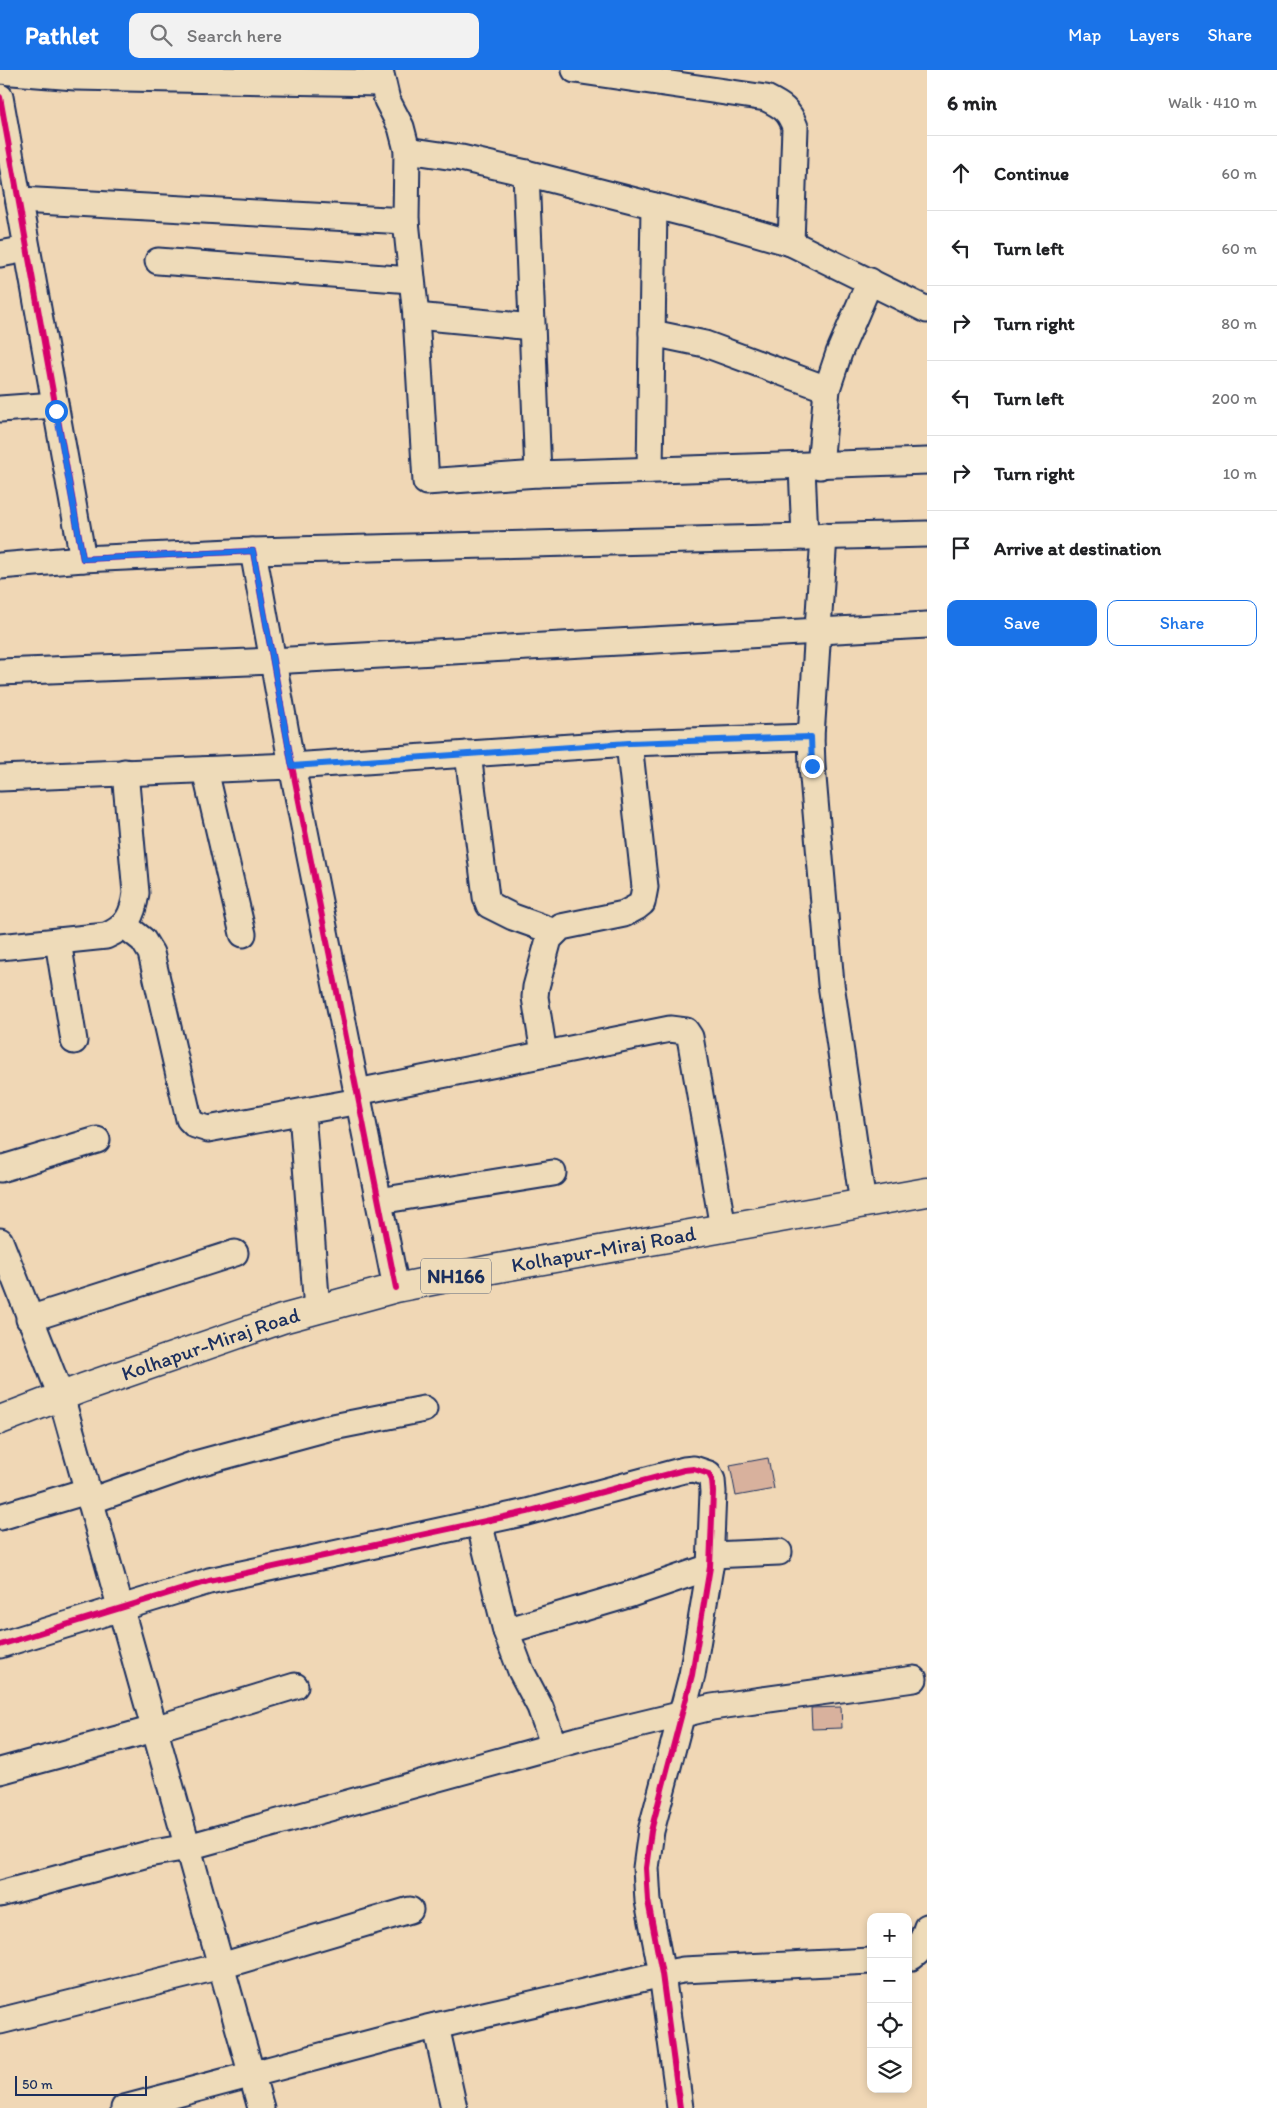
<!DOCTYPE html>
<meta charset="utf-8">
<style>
body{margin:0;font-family:Itim,sans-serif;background:#f2f2f2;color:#202124}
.controls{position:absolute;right:15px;bottom:15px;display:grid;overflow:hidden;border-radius:10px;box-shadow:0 2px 8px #0003}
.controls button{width:45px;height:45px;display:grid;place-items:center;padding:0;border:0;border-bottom:1px solid #e0e0e0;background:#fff;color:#202124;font:25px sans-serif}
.scale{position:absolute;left:15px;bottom:12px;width:132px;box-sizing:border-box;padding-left:5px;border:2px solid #1b2f5e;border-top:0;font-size:14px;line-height:18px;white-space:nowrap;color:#1b2f5e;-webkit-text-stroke:4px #eedbb9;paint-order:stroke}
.stop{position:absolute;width:15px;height:15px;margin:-11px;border:4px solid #1a73e8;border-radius:50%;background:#fff}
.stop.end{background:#1a73e8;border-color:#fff;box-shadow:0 1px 5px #0008}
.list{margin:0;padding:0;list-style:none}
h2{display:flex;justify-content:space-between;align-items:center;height:65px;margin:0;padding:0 20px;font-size:21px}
h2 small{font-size:16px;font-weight:400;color:#757577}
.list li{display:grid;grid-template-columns:32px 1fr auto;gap:15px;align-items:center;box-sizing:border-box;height:75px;padding:0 20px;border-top:1px solid #e0e0e0}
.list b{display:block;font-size:19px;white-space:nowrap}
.list em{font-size:16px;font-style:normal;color:#757577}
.actions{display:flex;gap:10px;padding:15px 20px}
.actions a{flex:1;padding:11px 0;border:1px solid #1a73e8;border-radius:10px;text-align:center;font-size:18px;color:#1a73e8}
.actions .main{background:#1a73e8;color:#fff}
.icon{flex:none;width:28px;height:28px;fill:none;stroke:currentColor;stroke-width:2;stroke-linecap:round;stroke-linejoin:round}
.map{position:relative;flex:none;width:927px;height:2038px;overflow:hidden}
header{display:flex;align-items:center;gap:30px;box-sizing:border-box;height:70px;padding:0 25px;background:#1a73e8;color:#fff}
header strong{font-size:24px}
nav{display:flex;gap:28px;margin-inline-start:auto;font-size:18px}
.search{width:350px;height:45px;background:#f2f2f2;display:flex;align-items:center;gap:12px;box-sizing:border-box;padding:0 18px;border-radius:10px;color:#757577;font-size:19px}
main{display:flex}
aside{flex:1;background:#fff}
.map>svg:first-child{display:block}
.building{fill:#d8b19d;stroke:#1b2f5e}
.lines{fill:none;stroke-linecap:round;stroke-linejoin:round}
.minor-casing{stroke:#1b2f5e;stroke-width:29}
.highway-casing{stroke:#1b2f5e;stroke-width:31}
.minor{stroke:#eedbb9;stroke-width:25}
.highway{stroke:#eedbb9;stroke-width:28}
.cycleway-casing{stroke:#eedbb9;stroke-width:9}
.cycleway{stroke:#d6006c;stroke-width:6}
.route{stroke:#1a73e8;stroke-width:6}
.labels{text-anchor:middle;stroke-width:5;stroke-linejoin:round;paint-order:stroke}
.shield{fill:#eedbb9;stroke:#5a6379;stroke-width:1}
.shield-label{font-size:20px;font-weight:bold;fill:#1b2f5e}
.street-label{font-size:21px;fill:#1b2f5e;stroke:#eedbb9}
</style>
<header>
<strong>Pathlet</strong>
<div class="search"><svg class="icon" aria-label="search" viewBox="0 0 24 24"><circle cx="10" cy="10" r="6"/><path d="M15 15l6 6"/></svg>Search here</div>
<nav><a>Map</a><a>Layers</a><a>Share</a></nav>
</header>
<main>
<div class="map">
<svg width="927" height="2038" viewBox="0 0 927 2038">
<rect width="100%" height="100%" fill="#f0d7b5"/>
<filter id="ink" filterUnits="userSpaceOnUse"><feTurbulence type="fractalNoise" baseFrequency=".02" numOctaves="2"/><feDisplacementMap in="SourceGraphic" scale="10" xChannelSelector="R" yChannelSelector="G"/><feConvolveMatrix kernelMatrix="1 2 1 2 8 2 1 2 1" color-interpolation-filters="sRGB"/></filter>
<g filter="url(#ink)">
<!-- building -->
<g class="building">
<path d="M768,1388L774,1419L736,1426L730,1395Z"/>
<path d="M841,1637L842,1658L812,1659L811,1638Z"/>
</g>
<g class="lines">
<defs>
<g id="minor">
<path d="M380,0L387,30L401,57L407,80L406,151L416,246L426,412L538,404L927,391"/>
<path d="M575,0L766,28C782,36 789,40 795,57L791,173"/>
<path d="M0,1L75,7L381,13"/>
<path d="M0,27L83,489L253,481L292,696L396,1218"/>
<path d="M407,80L461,88L526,103L718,152L791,173L927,240"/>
<path d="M526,103L538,404"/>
<path d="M19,130L406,151"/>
<path d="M0,184L27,179"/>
<path d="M158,191L411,210"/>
<path d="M416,246L532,257"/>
<path d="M652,263L705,274L827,319"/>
<path d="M0,339L55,335"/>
<path d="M820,396L827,319L839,283L870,211"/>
<path d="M802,397L805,467"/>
<path d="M650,400L654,136"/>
<path d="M824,466L811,667L812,696L831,914L863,1134"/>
<path d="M253,481L927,464"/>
<path d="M0,496L83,489"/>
<path d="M0,602L272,591L927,555"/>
<path d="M468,684L486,827L489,835L513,847L555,862"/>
<path d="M205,700L243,864"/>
<path d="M0,708L292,696L629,673L811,667"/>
<path d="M124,855L143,870L151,883L189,1049L195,1055L208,1059L359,1031"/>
<path d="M58,871L74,971"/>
<path d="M0,877L106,866C127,857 133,845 136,823L125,702"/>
<path d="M544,984L535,927L536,917L549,869L561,857L624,844L637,837L642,833L645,817L629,673"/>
<path d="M357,1022L670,959L686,961L690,967L723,1158"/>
<path d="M302,1042L317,1240"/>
<path d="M0,1099L97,1070"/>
<path d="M379,1131L553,1103"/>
<path d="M0,1171L61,1326L261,2038"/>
<path d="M29,1249L235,1183"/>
<path d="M90,1431L195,1394L328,1358L424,1339"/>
<path d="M0,1447L87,1421"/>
<path d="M479,1452L506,1561L521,1601L540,1637L554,1676"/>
<path d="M711,1485L779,1482"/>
<path d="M506,1561L631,1524L710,1497"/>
<path d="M0,1575L209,1511L527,1442L684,1400L694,1399L709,1404L712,1410L713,1422L710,1497L692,1605L651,1761L646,1798L648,1831L662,1904L680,2038"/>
<path d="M0,1701L154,1659L295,1616"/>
<path d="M0,1824L148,1784L188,1777L576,1670L712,1637L914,1609"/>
<path d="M912,1887L918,1882L927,1857"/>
<path d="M0,1951L221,1896L410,1840"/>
<path d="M436,1956L454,2038"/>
<path d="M124,2038L427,1958L662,1904L683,1900L871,1891"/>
</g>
<g id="highway">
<path id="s1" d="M0,1350L83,1318L282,1249L396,1218L487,1200L927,1122"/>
</g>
</defs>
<!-- minor casing -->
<use href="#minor" class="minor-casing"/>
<!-- highway casing -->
<use href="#highway" class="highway-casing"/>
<!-- minor -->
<use href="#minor" class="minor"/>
<!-- highway -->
<use href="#highway" class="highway"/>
<defs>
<g id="cycleway">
<path d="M0,27L83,489L253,481L292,696L396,1218"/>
<path d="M0,1575L209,1511L527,1442L684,1400L694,1399L709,1404L712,1410L713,1422L710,1497L692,1605L651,1761L646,1798L648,1831L662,1904L680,2038"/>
</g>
</defs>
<!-- cycleway casing -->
<use href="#cycleway" class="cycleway-casing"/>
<!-- cycleway -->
<use href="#cycleway" class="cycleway"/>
</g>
</g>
<g class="lines" filter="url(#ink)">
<!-- route -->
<path class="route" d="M56,341L83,489L253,481L292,696L629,673L811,667L812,696"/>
</g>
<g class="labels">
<!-- shield labels -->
<rect class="shield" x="421" y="1188.5" width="70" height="35" rx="4"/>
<g class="shield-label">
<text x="456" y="1213">NH166</text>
</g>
<!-- street labels -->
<g class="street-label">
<text dy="7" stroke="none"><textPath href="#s1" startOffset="629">Kolhapur-Miraj Road</textPath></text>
<text dy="7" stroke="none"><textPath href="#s1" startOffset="224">Kolhapur-Miraj Road</textPath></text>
</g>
</g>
</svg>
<div class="controls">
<button>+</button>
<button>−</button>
<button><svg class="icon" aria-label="locate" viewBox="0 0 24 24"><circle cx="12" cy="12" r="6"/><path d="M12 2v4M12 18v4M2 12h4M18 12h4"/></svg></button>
<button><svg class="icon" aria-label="layers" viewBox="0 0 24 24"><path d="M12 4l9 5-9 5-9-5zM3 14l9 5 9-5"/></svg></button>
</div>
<div class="scale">50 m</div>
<div class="stop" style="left:56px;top:341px"></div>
<div class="stop end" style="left:812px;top:696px"></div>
</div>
<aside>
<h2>6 min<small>Walk · 410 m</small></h2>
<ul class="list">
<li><svg class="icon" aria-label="ahead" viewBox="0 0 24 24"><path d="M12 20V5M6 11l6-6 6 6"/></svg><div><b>Continue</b></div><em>60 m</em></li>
<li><svg class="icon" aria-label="left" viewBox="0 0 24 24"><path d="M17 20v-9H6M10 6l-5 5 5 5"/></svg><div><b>Turn left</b></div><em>60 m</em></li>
<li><svg class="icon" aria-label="right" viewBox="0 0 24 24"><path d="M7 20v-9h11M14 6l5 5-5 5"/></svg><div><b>Turn right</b></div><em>80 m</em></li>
<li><svg class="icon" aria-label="left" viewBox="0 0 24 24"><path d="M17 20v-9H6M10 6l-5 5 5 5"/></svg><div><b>Turn left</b></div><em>200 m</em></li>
<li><svg class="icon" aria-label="right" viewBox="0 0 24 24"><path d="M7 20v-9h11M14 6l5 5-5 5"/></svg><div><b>Turn right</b></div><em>10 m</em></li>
<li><svg class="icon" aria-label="arrive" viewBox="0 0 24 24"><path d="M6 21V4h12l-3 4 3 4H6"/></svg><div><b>Arrive at destination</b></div></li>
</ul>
<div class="actions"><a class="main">Save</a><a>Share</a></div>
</aside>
</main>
